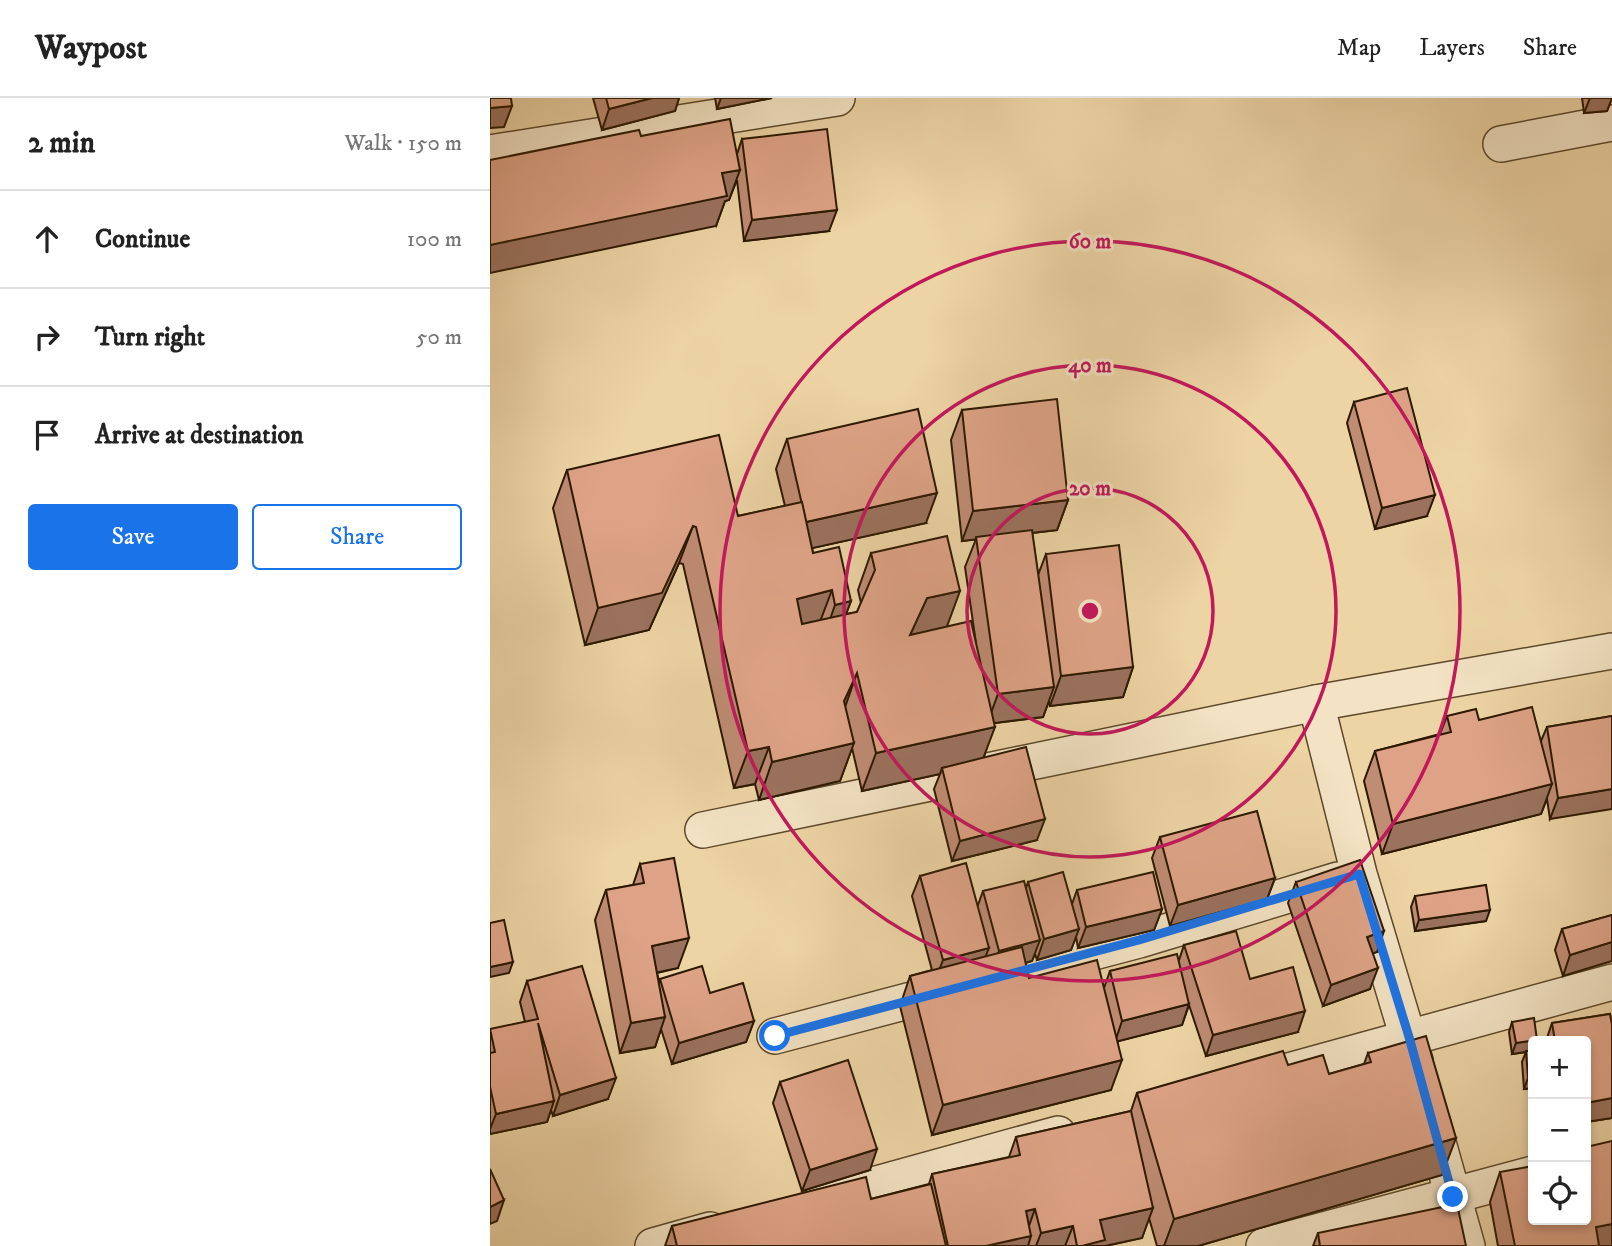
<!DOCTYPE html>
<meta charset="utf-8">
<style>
body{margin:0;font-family:"IM FELL DW Pica",serif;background:#f2f2f2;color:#222}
.controls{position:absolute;right:21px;bottom:21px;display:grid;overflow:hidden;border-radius:7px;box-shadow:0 4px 10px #0003}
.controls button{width:63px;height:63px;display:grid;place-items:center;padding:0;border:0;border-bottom:2px solid #e0e0e0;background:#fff;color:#222;font:35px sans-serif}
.stop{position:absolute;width:21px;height:21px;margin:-16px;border:5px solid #1a73e8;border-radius:50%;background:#fff}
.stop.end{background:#1a73e8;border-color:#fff;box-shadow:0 2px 7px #0008}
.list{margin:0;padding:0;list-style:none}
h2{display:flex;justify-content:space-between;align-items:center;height:91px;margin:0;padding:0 28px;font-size:30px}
h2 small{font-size:23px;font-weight:400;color:#767676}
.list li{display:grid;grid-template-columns:46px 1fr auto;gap:21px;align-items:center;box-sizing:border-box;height:98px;padding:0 28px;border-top:2px solid #e0e0e0}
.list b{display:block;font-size:26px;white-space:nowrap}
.list em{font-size:23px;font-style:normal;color:#767676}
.actions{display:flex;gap:14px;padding:21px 28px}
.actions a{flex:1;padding:16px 0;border:2px solid #1a73e8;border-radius:7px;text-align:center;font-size:24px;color:#1a73e8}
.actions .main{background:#1a73e8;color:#fff}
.icon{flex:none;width:38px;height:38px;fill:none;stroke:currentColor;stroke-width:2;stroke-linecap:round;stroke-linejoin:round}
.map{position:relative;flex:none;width:1122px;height:1148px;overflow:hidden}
header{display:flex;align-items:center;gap:42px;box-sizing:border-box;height:98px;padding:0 35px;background:#fff;border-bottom:2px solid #e0e0e0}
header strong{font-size:33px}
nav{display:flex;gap:38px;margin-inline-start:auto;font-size:24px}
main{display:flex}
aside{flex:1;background:#fff}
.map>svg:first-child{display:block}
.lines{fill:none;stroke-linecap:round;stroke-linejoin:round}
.street-casing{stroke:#5d482a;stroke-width:38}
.street{stroke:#f3e3c4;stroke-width:35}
.wall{fill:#bf8c74;stroke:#2d1901;stroke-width:2}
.shaded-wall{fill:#9b725e;stroke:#2d1901;stroke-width:2}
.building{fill:#dea387;stroke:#2d1901;stroke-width:2}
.route{stroke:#1a73e8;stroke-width:9}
.ring{fill:none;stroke:#c2185b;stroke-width:3.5}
.centre{fill:#c2185b;stroke:#f3e3c4;stroke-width:3.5}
.ring-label{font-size:21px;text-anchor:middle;font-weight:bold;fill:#c2185b;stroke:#f3e3c4;stroke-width:6;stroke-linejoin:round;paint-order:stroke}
</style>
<header>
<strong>Waypost</strong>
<nav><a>Map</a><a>Layers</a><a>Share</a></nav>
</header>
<main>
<aside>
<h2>2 min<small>Walk · 150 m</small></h2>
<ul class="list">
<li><svg class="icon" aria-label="ahead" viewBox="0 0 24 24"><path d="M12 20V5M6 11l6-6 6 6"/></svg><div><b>Continue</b></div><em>100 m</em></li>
<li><svg class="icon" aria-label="right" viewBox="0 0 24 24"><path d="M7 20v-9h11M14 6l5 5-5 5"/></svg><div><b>Turn right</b></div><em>50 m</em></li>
<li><svg class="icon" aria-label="arrive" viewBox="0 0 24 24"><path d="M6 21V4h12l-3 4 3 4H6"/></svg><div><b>Arrive at destination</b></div></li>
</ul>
<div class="actions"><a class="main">Save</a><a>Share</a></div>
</aside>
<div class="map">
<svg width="1122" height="1148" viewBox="0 0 1122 1148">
<rect width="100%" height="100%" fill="#edd4a5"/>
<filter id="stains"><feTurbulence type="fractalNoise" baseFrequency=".00286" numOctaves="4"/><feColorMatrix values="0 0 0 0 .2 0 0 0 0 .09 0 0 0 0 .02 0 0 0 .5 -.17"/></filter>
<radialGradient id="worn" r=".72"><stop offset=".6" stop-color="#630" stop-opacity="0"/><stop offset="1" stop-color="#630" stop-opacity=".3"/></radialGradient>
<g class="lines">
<defs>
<g id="street">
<path d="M1011,46L1122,25"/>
<path d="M0,55L347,0"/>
<path d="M826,605L869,776L925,963"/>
<path d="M213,732L826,605L1122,553"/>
<path d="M285,938L649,842L848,782"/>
<path d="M791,975L1122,884"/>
<path d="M942,1023L977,1148"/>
<path d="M332,1101L568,1036"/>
<path d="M163,1148L220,1132"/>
<path d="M774,1148L1043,1076"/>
</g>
</defs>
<!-- street casing -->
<use href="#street" class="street-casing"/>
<!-- street -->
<use href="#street" class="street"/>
</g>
<!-- wall -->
<g class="wall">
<path d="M103,0H189L185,13L112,32Z"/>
<path d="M225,0H282L227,11Z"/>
<path d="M1092,0H1122L1117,13L1094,15Z"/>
<path d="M151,38L247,56L252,41L339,133L254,143L247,82L239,102L235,103L226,128Z"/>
<path d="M864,304L937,418L885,431L857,325Z"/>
<path d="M472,312L578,402L567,432L542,435L548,477L556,456L643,569L633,599L560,608L559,603L553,619L504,625L494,659L547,742L462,763L444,691L450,676L372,693L362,650L350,683L269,702L265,686L244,690L193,466L189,465L159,532L95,547L63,410L77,372L248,418L295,408L286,371L297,341L436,425L322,450L323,455L361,503L356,516L367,514L371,505L368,492L381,455L457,529L486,545L475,469L486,441L472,443L461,342Z"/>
<path d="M957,618L989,622L1051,643L1057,629L1122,618L1060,721L1057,701L1051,716L892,756L874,683L885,653L950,636Z"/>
<path d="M670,739L785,780L777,801L680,828L662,760Z"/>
<path d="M150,766L188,870L167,875L169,884L170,881L220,895L264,923L256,944L182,966L171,931L165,949L130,955L105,822L116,792L143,787Z"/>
<path d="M430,778L488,807L493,793L536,790L538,784L582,806L587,792L672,811L664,832L588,850L586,839L581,852L547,862L545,856L542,863L535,865L539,880L614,890L620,873L689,862L694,847L760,881L808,934L716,958L699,907L692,927L628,943L621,992L442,1037L410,908L420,878L442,872L422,798Z"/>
<path d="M806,784L887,854L883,855L880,891L833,908L798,805Z"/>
<path d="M925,798L996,823L925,833L921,809Z"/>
<path d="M1122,817L1073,878L1065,852L1072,831Z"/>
<path d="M37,883L118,1001L63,1018L61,1012L57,1024L0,1036V932L35,924L30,904Z"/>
<path d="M1120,916L1122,927V1020L1096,1024V943H1056L1062,925Z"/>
<path d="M1022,924L1047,942L1046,943H1043V990L1034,991L1032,964L1036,954L1022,956L1019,934Z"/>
<path d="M878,955L952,1077L708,1148H667L659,1120L652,1140L615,1148H175L182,1128L381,1101L439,1086L442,1076L519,1059L526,1039L641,1013L647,995L798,967L839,976L874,966Z"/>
<path d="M290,984L380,1072L312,1093L283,1005Z"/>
<path d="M1010,1074L1122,1148H1008L1000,1104Z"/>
<path d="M828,1135L976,1148H823Z"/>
</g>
<!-- shaded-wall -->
<g class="shaded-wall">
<path d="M162,0H189L185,13L112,32L119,11Z"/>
<path d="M231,0H282L227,11Z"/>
<path d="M1100,0H1122L1117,13L1094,15Z"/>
<path d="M22,8L14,29L0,30V10Z"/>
<path d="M250,72L239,102L235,103L226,128L0,175V147L232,75Z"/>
<path d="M347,112L339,133L254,143L262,122Z"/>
<path d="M447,395L436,425L305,454L316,424Z"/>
<path d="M945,397L937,418L885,431L892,410Z"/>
<path d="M578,402L567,432L472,443L483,413Z"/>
<path d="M203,428L189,465L159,532L95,547L108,510Z"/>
<path d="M342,492L328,529L293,538L307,501Z"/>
<path d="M470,493L456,531L420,537L437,500Z"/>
<path d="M361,503L347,540L332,544L345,507Z"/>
<path d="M643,569L633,599L560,608L571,578Z"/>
<path d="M367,575L354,612V603Z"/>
<path d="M564,589L553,619L497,626L508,596Z"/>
<path d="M505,629L491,666L452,670L450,676L372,693L386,655Z"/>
<path d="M364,645L350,683L269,702L282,664Z"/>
<path d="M279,649L265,686L244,690L258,653Z"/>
<path d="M1062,686L1051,716L892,756L903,726Z"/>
<path d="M1122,691V711L1060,721L1068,700Z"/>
<path d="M555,721L547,742L462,763L470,743Z"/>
<path d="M785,780L777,801L680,828L688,807Z"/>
<path d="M672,811L664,832L588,850L596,829Z"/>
<path d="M1000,812L996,823L925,833L929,822Z"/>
<path d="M589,831L581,852L547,862L554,841Z"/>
<path d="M894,833L887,854L869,860L877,839Z"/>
<path d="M199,840L188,870L151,878L162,848Z"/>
<path d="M550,842L542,863L502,874L509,853Z"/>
<path d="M1122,844V863L1073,878L1080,857Z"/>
<path d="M499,850L491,870L445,883L453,862Z"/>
<path d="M23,864L19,875L0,879V869Z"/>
<path d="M888,870L880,891L833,908L841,887Z"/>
<path d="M699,906L692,927L625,944L632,923Z"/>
<path d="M815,913L808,934L716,958L723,937Z"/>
<path d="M175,919L165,949L130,955L141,925Z"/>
<path d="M264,923L256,944L182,966L189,945Z"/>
<path d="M1047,942L1046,943H1043V953L1022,956L1026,945Z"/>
<path d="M632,962L621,992L442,1037L453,1007Z"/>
<path d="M126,980L118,1001L63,1018L70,997Z"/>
<path d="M1038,980H1043V990L1034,991Z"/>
<path d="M1122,1000V1020L1096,1024V1005Z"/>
<path d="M64,1003L57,1024L0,1036V1031L6,1016Z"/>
<path d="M966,1040L952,1077L708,1148H674L684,1121Z"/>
<path d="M387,1051L380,1072L312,1093L320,1072Z"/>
<path d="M14,1102L7,1123L0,1126V1109Z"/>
<path d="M663,1110L652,1140L615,1148H592L610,1122Z"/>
<path d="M545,1111L535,1139L541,1138L538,1148H496L536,1113Z"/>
<path d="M1122,1126V1148H1099L1106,1129Z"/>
<path d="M583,1128L575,1148H546L551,1135Z"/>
</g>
<!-- building -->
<g class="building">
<path d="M0,0H21L22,8L0,10Z"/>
<path d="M116,0H162L119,11Z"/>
<path d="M240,21L250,72L232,75L237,98L0,147V62L149,32L151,38Z"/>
<path d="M337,31L347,112L262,122L252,41Z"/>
<path d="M917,290L945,397L892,410L864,304Z"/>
<path d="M567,301L578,402L483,413L472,312Z"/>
<path d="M428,311L447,395L316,424L297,341Z"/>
<path d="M229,337L248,418L312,404L323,455L349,449L361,503L345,507L342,492L307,501L312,526L367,514L385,472L381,455L457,438L470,493L437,500L420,537L481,523L505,629L386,655L367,575L354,603L364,645L282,664L279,649L258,653L206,429L203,428L172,495L108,510L77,372Z"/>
<path d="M542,432L564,589L508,596L486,439Z"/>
<path d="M629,447L643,569L571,578L556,456Z"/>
<path d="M1042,609L1062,686L903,726L885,653L961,634L957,618L986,611L989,622Z"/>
<path d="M1122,618V691L1068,700L1057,629Z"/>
<path d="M536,649L555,721L470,743L452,670Z"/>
<path d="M767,713L785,780L688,807L670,739Z"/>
<path d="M184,760L199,840L162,848L175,919L141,925L116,792L154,785L150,766Z"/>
<path d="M870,762L894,833L877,839L888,870L841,887L806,784Z"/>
<path d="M476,765L499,850L453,862L430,778Z"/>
<path d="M573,774L589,831L554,841L538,784Z"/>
<path d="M663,774L672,811L596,829L587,792Z"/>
<path d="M534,783L550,842L509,853L493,793Z"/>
<path d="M996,787L1000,812L929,822L925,798Z"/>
<path d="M1122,817V844L1080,857L1072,831Z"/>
<path d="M14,822L23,864L0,869V825Z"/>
<path d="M746,833L760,881L803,869L815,913L723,937L694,847Z"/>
<path d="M532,849L539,880L607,862L632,962L453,1007L420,878Z"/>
<path d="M687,856L699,906L632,923L620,873Z"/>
<path d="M92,868L126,980L70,997L48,925L64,1003L6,1016L0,989V955L5,954L0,931L48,921L37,883Z"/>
<path d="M212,868L220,895L253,885L264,923L189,945L170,881Z"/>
<path d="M1120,916L1122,927V1000L1096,1005V943H1065L1062,925Z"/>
<path d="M1044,920L1047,942L1026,945L1022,924Z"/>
<path d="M936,938L966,1040L684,1121L647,995L793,953L798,967L833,957L839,976L881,964L878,955Z"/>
<path d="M1036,953H1043V980H1038Z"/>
<path d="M358,962L387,1051L320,1072L290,984Z"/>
<path d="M641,1013L663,1110L610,1122L615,1142L592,1148H587L583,1128L551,1135L545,1111L536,1113L541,1138L496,1148H458L442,1076L530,1057L526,1039Z"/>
<path d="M1122,1043V1126L1106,1129L1109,1148H1025L1010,1074L1043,1068V1122H1096V1049Z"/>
<path d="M0,1071L14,1102L0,1109Z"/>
<path d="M376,1079L381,1101L441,1086L456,1148H187L182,1128Z"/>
<path d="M967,1106L976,1148H830L828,1135Z"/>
</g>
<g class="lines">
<!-- route -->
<path class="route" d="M285,938L649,842L869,776L919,939L963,1099"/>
</g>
<!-- distance rings -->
<g class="ring">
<circle cx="600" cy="513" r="123"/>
<circle cx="600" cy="513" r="246"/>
<circle cx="600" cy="513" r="370"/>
</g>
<circle cx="600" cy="513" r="10" class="centre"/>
<g class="ring-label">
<text x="600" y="150">60 m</text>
<text x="600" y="274">40 m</text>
<text x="600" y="397">20 m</text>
</g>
<rect width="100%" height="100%" filter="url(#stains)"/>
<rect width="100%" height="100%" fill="url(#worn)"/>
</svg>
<div class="controls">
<button>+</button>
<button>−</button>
<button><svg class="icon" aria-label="locate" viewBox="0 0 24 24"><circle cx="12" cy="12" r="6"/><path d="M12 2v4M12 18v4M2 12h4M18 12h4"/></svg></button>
</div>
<div class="stop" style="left:285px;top:938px"></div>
<div class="stop end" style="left:963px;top:1099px"></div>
</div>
</main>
